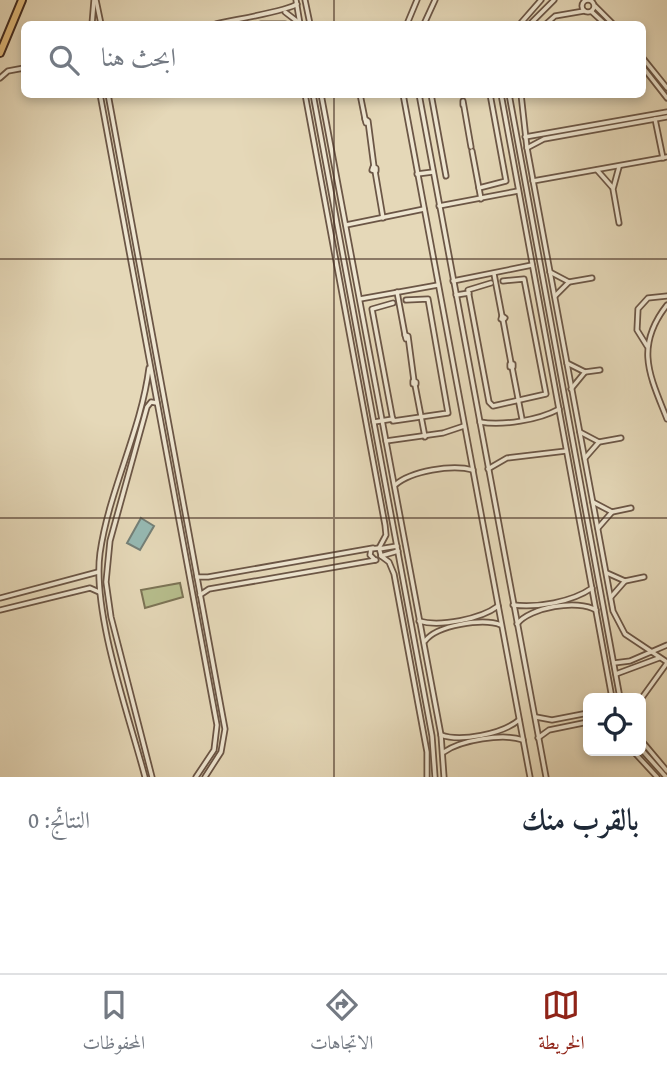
<!DOCTYPE html>
<html lang="ar">
<meta charset="utf-8">
<style>
body{margin:0;font-family:"Gentium Book Plus",Amiri,serif;background:#f6f6f7;color:#1f2937;direction:rtl}
.controls{position:absolute;right:21px;bottom:21px;display:grid;overflow:hidden;border-radius:10px;box-shadow:0 4px 10px #0003}
.controls button{width:63px;height:63px;display:grid;place-items:center;padding:0;border:0;border-bottom:2px solid #e0e1e3;background:#fff;color:#1f2937;font:35px sans-serif}
.list{margin:0;padding:0;list-style:none}
h2{display:flex;justify-content:space-between;align-items:center;height:91px;margin:0;padding:0 28px;font-size:30px}
h2 small{font-size:23px;font-weight:400;color:#747a83}
.icon{flex:none;width:38px;height:38px;fill:none;stroke:currentColor;stroke-width:2;stroke-linecap:round;stroke-linejoin:round}
.map{position:relative;flex:none;width:667px;height:777px;overflow:hidden;direction:ltr}
.search{position:absolute;background:#fff;box-shadow:0 4px 10px #0003;left:21px;right:21px;top:21px;height:77px;display:flex;align-items:center;gap:18px;box-sizing:border-box;padding:0 24px;border-radius:10px;color:#747a83;font-size:26px}
.sheet{height:196px;background:#fff}
nav{display:flex;justify-content:space-around;align-items:center;box-sizing:border-box;height:98px;border-top:2px solid #e0e1e3;background:#fff;font-size:19px;color:#747a83}
nav a{display:grid;justify-items:center;gap:4px}
nav .on{color:#8f2418}
.map>svg:first-child{display:block}
.green{fill:#b7be8d;stroke:#7c7456;stroke-width:2}
.water{fill:#96b9b3;stroke:#748078;stroke-width:2}
.lines{fill:none;stroke-linecap:round;stroke-linejoin:round}
.minor-casing{stroke:#6b5646;stroke-width:7}
.highway-casing{stroke:#422b20;stroke-width:10}
.minor{stroke:#eee6d1;stroke-width:3.5}
.highway{stroke:#e2bc7c;stroke-width:6}
.grid{fill:none;stroke:#422b20;stroke-width:2;stroke-opacity:0.55}
</style>
<div class="map">
<svg width="667" height="777" viewBox="0 0 667 777">
<rect width="100%" height="100%" fill="#e5d8b8"/>
<filter id="stains"><feTurbulence type="fractalNoise" baseFrequency=".00286" numOctaves="4"/><feColorMatrix values="0 0 0 0 .2 0 0 0 0 .09 0 0 0 0 .02 0 0 0 .5 -.17"/></filter>
<radialGradient id="worn" r=".72"><stop offset=".6" stop-color="#630" stop-opacity="0"/><stop offset="1" stop-color="#630" stop-opacity=".3"/></radialGradient>
<!-- green -->
<path class="green" d="M180,583L183,597L145,608L141,590Z"/>
<!-- water -->
<path class="water" d="M141,518L154,526L140,550L127,543Z"/>
<g class="lines">
<defs>
<g id="minor">
<circle cx="588" cy="6" r="6"/>
<path d="M96,0L101,24"/>
<path d="M296,0L300,24"/>
<path d="M305,0L310,24"/>
<path d="M595,6L613,24"/>
<path d="M285,12L298,22"/>
<path d="M592,12L605,24"/>
<path d="M92,24L94,0"/>
<path d="M216,24C232,20 288,11 297,4"/>
<path d="M261,24H285"/>
<path d="M407,24L417,0"/>
<path d="M424,24L435,0"/>
<path d="M520,24L541,0"/>
<path d="M530,24L554,0"/>
<path d="M546,24L555,16L584,11"/>
<path d="M642,57L667,88"/>
<path d="M642,66L667,98"/>
<path d="M0,78L8,71L24,68"/>
<path d="M100,94L217,725L214,750L196,777"/>
<path d="M108,94L225,729L221,752L205,777"/>
<path d="M305,94L385,525L386,535L379,548"/>
<path d="M313,94L432,736L435,777"/>
<path d="M321,94L441,735L444,777"/>
<path d="M360,94L365,119"/>
<path d="M403,94L530,777"/>
<path d="M419,94L546,777"/>
<path d="M431,94L446,176"/>
<path d="M501,94L612,698"/>
<path d="M509,94L620,698"/>
<path d="M521,94L527,148L613,611L625,634L667,662"/>
<path d="M463,105V101L471,147"/>
<path d="M655,119L663,158"/>
<path d="M366,123L365,119L368,121L374,167"/>
<path d="M525,137L667,112"/>
<path d="M527,148L544,139L667,117"/>
<path d="M472,151L481,199"/>
<path d="M373,167L376,168V171L372,170Z"/>
<path d="M619,167L613,189L619,223"/>
<path d="M597,170L612,187"/>
<path d="M375,171L383,218"/>
<path d="M417,174L433,172"/>
<path d="M533,181L667,157"/>
<path d="M479,188L506,181L490,94"/>
<path d="M439,206L518,191"/>
<path d="M346,225L424,209"/>
<path d="M550,272L569,282"/>
<path d="M494,274L502,316"/>
<path d="M453,281L532,265"/>
<path d="M491,283L468,290L489,402L493,406L546,394L524,279L503,281"/>
<path d="M397,292L405,335"/>
<path d="M456,295L469,293"/>
<path d="M555,296L569,282L592,278"/>
<path d="M360,299L438,285"/>
<path d="M393,303L372,309L393,421L448,413L428,299L406,300"/>
<path d="M667,305C634,347 650,376 667,419"/>
<path d="M502,316L505,318L503,320L501,319Z"/>
<path d="M503,320L511,363"/>
<path d="M406,339L405,335L408,336L414,381"/>
<path d="M647,346L637,330L638,309L648,298L667,296"/>
<path d="M567,363L585,372L600,370"/>
<rect x="510" y="364" width="3" height="3"/>
<path d="M512,367L522,419"/>
<path d="M413,381L416,382V384H413Z"/>
<path d="M415,385L425,437"/>
<path d="M571,389L585,372"/>
<path d="M374,422L393,419"/>
<path d="M480,422C502,426 539,420 559,409"/>
<path d="M580,432L599,442"/>
<path d="M386,441L443,433L464,426"/>
<path d="M585,458L599,442L621,438"/>
<path d="M488,469L507,458L566,451"/>
<path d="M395,485C411,471 452,464 473,470"/>
<path d="M593,502L612,512L631,508"/>
<path d="M598,528L612,512"/>
<path d="M379,549L397,546"/>
<path d="M381,556L389,562L394,574L427,752V777"/>
<path d="M381,556L398,551"/>
<path d="M375,560L370,555L371,549L379,548L381,555"/>
<path d="M607,573L625,581L644,577"/>
<path d="M197,577H208L373,548"/>
<path d="M200,595L209,589L376,560"/>
<path d="M611,597L625,581"/>
<path d="M0,598L98,572"/>
<path d="M513,605C537,608 572,602 592,588"/>
<path d="M0,610L90,588L99,592"/>
<path d="M419,621C440,627 481,619 498,606"/>
<path d="M517,624C530,607 578,599 596,610"/>
<path d="M425,641C437,625 483,618 501,625"/>
<path d="M614,663L630,661L667,645"/>
<path d="M616,674L659,658"/>
<path d="M641,699L667,663"/>
<path d="M536,717L552,720L588,713"/>
<path d="M441,735C461,742 502,734 519,720"/>
<path d="M538,738L549,730L588,722"/>
<path d="M641,740L667,771"/>
<path d="M641,749L666,777"/>
<path d="M633,751L657,777"/>
<path d="M444,752C461,740 503,733 523,740"/>
<path d="M145,777C129,716 92,613 100,553C109,490 141,431 149,368"/>
<path d="M152,777L111,617L106,582L110,541L147,407L151,402L157,403"/>
</g>
<path id="highway" d="M0,53L22,0"/>
</defs>
<!-- minor casing -->
<use href="#minor" class="minor-casing"/>
<!-- highway casing -->
<use href="#highway" class="highway-casing"/>
<!-- minor -->
<use href="#minor" class="minor"/>
<!-- highway -->
<use href="#highway" class="highway"/>
</g>
<!-- grid -->
<path class="grid" d="M334,0V24M334,94V777M0,259H667M0,518H667"/>
<rect width="100%" height="100%" filter="url(#stains)"/>
<rect width="100%" height="100%" fill="url(#worn)"/>
</svg>
<div class="controls">
<button><svg class="icon" aria-label="locate" viewBox="0 0 24 24"><circle cx="12" cy="12" r="6"/><path d="M12 2v4M12 18v4M2 12h4M18 12h4"/></svg></button>
</div>
<div class="search"><svg class="icon" aria-label="search" viewBox="0 0 24 24"><circle cx="10" cy="10" r="6"/><path d="M15 15l6 6"/></svg>ابحث هنا</div>
</div>
<section class="sheet">
<h2>بالقرب منك<small>النتائج: 0</small></h2>
<ul class="list">
</ul>
</section>
<nav>
<a class="on"><svg class="icon" aria-label="map" viewBox="0 0 24 24"><path d="M3 6l6-2 6 2 6-2v14l-6 2-6-2-6 2zM9 4v14M15 6v14"/></svg>الخريطة</a>
<a><svg class="icon" aria-label="directions" viewBox="0 0 24 24"><path d="M12 3l9 9-9 9-9-9zM9 14v-3h6M13 9l2 2-2 2"/></svg>الاتجاهات</a>
<a><svg class="icon" aria-label="saved" viewBox="0 0 24 24"><path d="M7 4h10v16l-5-4-5 4z"/></svg>المحفوظات</a>
</nav>
